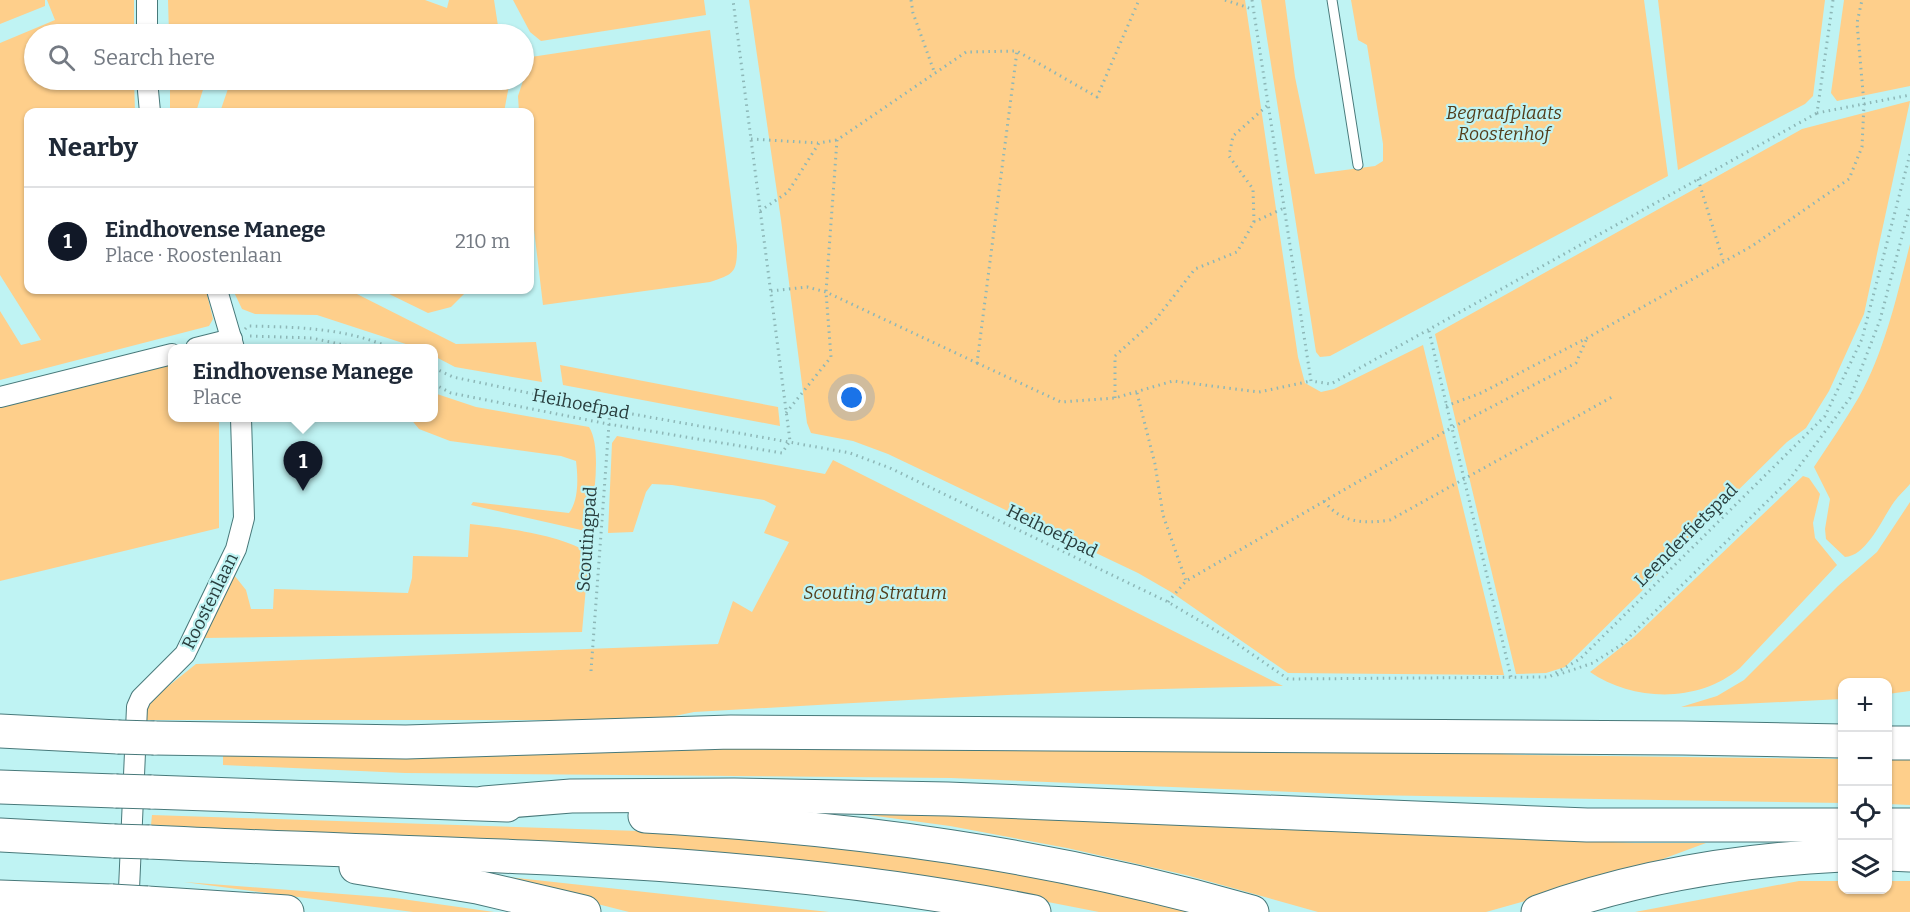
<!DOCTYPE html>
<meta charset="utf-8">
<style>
body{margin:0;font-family:Bitter,serif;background:#f2f2f3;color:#1f2937}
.controls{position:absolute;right:18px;bottom:18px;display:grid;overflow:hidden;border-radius:12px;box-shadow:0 2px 4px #0004}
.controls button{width:54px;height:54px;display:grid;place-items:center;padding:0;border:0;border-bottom:2px solid #e0e1e3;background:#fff;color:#1f2937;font:30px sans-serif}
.you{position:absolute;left:852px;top:398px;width:21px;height:21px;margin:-15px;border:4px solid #fff;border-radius:50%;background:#1a73e8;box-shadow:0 0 0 9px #1a73e833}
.badge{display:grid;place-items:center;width:39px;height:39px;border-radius:50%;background:#111827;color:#fff;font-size:20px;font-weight:700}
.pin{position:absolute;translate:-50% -50px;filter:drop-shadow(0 2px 3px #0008)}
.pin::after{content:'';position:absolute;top:32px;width:21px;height:18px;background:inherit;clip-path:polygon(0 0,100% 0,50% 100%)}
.popup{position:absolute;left:168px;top:344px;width:270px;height:78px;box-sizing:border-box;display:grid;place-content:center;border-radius:12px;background:#fff;filter:drop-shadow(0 2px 4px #0005);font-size:20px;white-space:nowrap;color:#747a83}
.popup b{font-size:22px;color:#1f2937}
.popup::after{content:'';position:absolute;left:50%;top:100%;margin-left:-12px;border:12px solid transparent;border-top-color:#fff}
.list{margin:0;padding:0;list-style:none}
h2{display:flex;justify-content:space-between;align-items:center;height:78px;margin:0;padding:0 24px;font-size:26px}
h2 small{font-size:20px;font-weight:400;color:#747a83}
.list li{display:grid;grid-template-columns:39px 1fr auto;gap:18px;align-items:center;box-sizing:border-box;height:108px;padding:0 24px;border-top:2px solid #e0e1e3}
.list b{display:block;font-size:22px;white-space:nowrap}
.list p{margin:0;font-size:20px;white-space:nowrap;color:#747a83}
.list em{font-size:20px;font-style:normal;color:#747a83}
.icon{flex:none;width:33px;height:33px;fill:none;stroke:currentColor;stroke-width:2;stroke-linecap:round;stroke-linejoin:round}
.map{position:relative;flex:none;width:1910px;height:912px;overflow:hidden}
.search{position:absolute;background:#fff;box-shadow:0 2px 4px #0004;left:24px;top:24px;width:510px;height:66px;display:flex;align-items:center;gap:15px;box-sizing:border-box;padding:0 21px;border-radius:33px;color:#747a83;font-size:22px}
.panel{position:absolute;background:#fff;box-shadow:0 2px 4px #0004;left:24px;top:108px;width:510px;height:186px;border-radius:12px}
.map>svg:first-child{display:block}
.green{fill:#fecf8b}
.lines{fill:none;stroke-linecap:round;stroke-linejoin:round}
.service-casing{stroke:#48797a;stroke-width:11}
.minor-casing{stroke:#48797a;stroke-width:22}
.trunk-casing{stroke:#48797a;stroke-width:35}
.motorway-casing{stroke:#48797a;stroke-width:35}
.path{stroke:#8db7b7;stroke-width:3;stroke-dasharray:1.5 4.5;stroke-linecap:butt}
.service{stroke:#fff;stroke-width:9}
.minor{stroke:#fff;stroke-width:20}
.trunk{stroke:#fff;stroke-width:33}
.motorway{stroke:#fff;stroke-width:33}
.trunk-bridge-casing{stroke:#48797a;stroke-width:35;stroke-linecap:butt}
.motorway-bridge-casing{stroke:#48797a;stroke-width:35;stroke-linecap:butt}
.trunk-bridge{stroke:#fff;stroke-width:33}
.motorway-bridge{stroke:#fff;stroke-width:33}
.labels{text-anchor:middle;stroke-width:4.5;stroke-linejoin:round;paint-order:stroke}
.park-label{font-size:18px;font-style:italic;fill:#523d1b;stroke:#bff3f3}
.street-label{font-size:18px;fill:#283d3d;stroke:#bff3f3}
</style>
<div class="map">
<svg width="1910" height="912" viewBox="0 0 1910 912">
<rect width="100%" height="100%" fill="#bff3f3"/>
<!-- green -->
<g class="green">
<path d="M0,0H45V6L0,24Z"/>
<path d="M47,0H134V34H34V80H134L135,112H28V290H206L213,319L209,326L0,380V311L21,345L41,340L0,275V43L55,20Z"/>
<path d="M168,0H425L447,8L449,0H494L498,26L518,34H169Z"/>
<path d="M513,0H704L706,15L541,41L530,32Z"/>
<path d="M749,0H1245L1298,357L1305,383L1321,392L1334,389L1423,345L1504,675L1288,673L1171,592L1138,573L888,454L853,441L811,433L807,423L781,220Z"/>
<path d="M1261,0H1285L1295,77L1315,174L1375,166L1383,161V144L1367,45L1358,40L1351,0H1644L1668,176L1330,356L1320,357L1316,352Z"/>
<path d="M1658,0H1825L1813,96L1805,104L1678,170Z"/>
<path d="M1844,0H1910V86L1837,101L1831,93Z"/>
<path d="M710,30L737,246C737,272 735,274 710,282L543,305L530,196V112H519L518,96L531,57Z"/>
<path d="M170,80H206L196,112H170Z"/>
<path d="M231,80H510L504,112H220Z"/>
<path d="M1910,101L1864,314L1829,391L1806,428L1787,442L1721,507L1640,593L1565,667L1546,673L1516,674L1435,334L1802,129Z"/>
<path d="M1910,244V484C1905,490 1898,496 1894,502C1883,517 1867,556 1845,557L1826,539L1825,529L1830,499L1814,467C1829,444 1845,421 1859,397C1885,350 1897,296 1910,244Z"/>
<path d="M233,290H349L456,344L536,342L542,382L455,367L434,356V348H418L317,315L255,314L242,309Z"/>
<path d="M381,290H468L451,307L428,313Z"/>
<path d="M172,364V418H219V528L0,581V405Z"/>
<path d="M560,365L778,407L780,426L563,385Z"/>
<path d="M434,393L476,407L589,427C603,449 592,505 590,532L471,505L473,502L569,513C579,500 578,477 576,461L561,456L450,441L419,429L410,418H434Z"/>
<path d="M617,436L825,474L833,460L1283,686C1086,689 890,701 694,712L655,720H140L151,700L196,664L718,644L733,601L752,612L789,542L764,533L776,506L764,500L672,485L652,484L646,492L633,532L608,533L612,443Z"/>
<path d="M1803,476L1809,478L1820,494L1813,523L1815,538L1837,565L1740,668C1699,703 1634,702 1590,672L1634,637Z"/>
<path d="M1910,502V691L1888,694V682H1842V699L1681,707L1717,696L1744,680L1838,586L1877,552Z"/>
<path d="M470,524C502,527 562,535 589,553L582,632L204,638L234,575L246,590L251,609H273L274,589L408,593L412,578L413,556L468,557Z"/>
<path d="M567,747L1369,749L1527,755L1842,759V803L1367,795L951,778L405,773L223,765V750Z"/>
<path d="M1888,759L1910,760V805L1888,804Z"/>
<path d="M824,809L1635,843H1706L1622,874L1486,912H1318L1186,875L1067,848L950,826Z"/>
<path d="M152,815L731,834L947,856L1209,912H1099L946,882L490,840L151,825Z"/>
<path d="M480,874L829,912H629Z"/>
<path d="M1799,881H1842V890H1888V881H1910V912H1635Z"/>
<path d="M184,882L395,898L494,912H413Z"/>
</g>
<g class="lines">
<defs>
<path id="service" d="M1332,0L1358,165"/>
<g id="minor">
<path d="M147,34V0"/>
<path d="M147,80L150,112"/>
<path d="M217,290L234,348"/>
<path d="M196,348L232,339"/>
<path d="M0,397L172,354"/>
<path d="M128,912L137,707L141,698L185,654L236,549L244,518L241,418"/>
</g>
<g id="trunk">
<path d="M0,731L118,737"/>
<path d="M154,738L406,742L731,732L1683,738L1842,741"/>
<path d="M1888,743H1910"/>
<path d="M0,897L112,901"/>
<path d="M147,903L287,912"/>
</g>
<g id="motorway">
<path d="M0,787L116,791"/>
<path d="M151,792L507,805"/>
<path d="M484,803L571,796L734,795L948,799L1587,825H1842"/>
<path d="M645,816C856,828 1049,854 1252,912"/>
<path d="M1888,825H1910"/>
<path d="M0,835L114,841"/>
<path d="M149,842C445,857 743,853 1034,912"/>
<path d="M1888,854L1910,855"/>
<path d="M356,867L477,887L584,912"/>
<path d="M1538,912C1637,876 1737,860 1842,855"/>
</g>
</defs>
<!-- service casing -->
<use href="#service" class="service-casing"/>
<!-- minor casing -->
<use href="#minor" class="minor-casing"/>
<!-- trunk casing -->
<use href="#trunk" class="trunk-casing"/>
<!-- motorway casing -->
<use href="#motorway" class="motorway-casing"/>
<!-- path -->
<g class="path">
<path d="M911,0L913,13L935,74"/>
<path d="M1225,0L1252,9"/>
<path d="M1252,0L1311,381L1331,384L1817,113"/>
<path d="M1833,0L1817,113L1910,95"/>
<path d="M751,139L818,143"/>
<path d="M1698,179L1723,260"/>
<path d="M760,211L788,192L819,143L836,140"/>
<path d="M1254,222L1253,189L1229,156L1233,136L1268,105"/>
<path d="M771,291L807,287L826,292L977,363L1017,51"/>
<path d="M245,329L248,326C297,327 346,328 391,348"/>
<path d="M1429,331L1511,677"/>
<path d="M250,336L312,338L358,348"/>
<path d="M977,363L1061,402L1115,398L1173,381L1259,392L1311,381"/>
<path d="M434,368L453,377L610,410L850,453L890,468L1168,602L1230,639L1288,679L1549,677L1580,659L1825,416L1862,339L1910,154"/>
<path d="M434,384L451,393L608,424L782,453L790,441L733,0"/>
<path d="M1137,393L1155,464L1163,515L1186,581"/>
<path d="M1115,398V356L1156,319L1195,269L1237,252L1254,222L1284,208"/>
<path d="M1446,406L1481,393L1587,338L1752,246L1849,179L1862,147L1864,104L1857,23L1862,0"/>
<path d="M786,413L831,357L826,292L837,140L966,52L1017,51L1097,97L1139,0"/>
<path d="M1324,501C1341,523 1364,524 1390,520L1612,397"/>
<path d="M1168,602L1186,581L1451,428L1576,363L1587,338"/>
<path d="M591,671L610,410"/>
<path d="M1557,675L1593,663L1621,645L1789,480L1850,398L1880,320L1910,206"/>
</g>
<!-- service -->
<use href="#service" class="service"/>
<!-- minor -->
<use href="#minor" class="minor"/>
<!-- trunk -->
<use href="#trunk" class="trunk"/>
<!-- motorway -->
<use href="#motorway" class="motorway"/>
<defs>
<g id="trunk-bridge">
<path d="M118,737L154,738"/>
<path d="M112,901L147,903"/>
</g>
<g id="motorway-bridge">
<path d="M116,791L151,792"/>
<path d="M114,841L149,842"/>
</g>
</defs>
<!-- trunk-bridge casing -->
<use href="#trunk-bridge" class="trunk-bridge-casing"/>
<!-- motorway-bridge casing -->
<use href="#motorway-bridge" class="motorway-bridge-casing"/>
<!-- trunk-bridge -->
<use href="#trunk-bridge" class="trunk-bridge"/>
<!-- motorway-bridge -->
<use href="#motorway-bridge" class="motorway-bridge"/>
</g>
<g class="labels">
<!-- park labels -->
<g class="park-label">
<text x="1504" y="119">Begraafplaats<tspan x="1504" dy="21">Roostenhof</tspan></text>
<text x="875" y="599">Scouting Stratum</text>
</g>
<!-- street labels -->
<g class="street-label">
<text transform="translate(581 404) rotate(11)" y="6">Heihoefpad</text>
<text transform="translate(1052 531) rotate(26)" y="6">Heihoefpad</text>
<text transform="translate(1686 535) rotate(-45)" y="6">Leenderfietspad</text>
<text transform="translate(587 539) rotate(-86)" y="6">Scoutingpad</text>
<text transform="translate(210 601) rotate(-64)" y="6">Roostenlaan</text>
</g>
</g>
</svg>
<div class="controls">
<button>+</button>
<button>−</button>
<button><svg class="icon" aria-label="locate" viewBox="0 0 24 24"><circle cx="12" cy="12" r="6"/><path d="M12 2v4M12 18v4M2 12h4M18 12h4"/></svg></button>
<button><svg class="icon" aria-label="layers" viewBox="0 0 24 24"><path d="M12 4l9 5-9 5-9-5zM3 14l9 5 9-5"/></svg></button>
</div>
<div class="you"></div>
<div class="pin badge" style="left:303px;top:491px">1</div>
<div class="popup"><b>Eindhovense Manege</b>Place</div>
<div class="search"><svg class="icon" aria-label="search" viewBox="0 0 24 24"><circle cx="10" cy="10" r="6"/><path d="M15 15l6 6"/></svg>Search here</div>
<section class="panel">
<h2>Nearby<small></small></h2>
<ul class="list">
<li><span class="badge">1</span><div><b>Eindhovense Manege</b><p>Place · Roostenlaan</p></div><em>210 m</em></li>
</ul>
</section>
</div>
